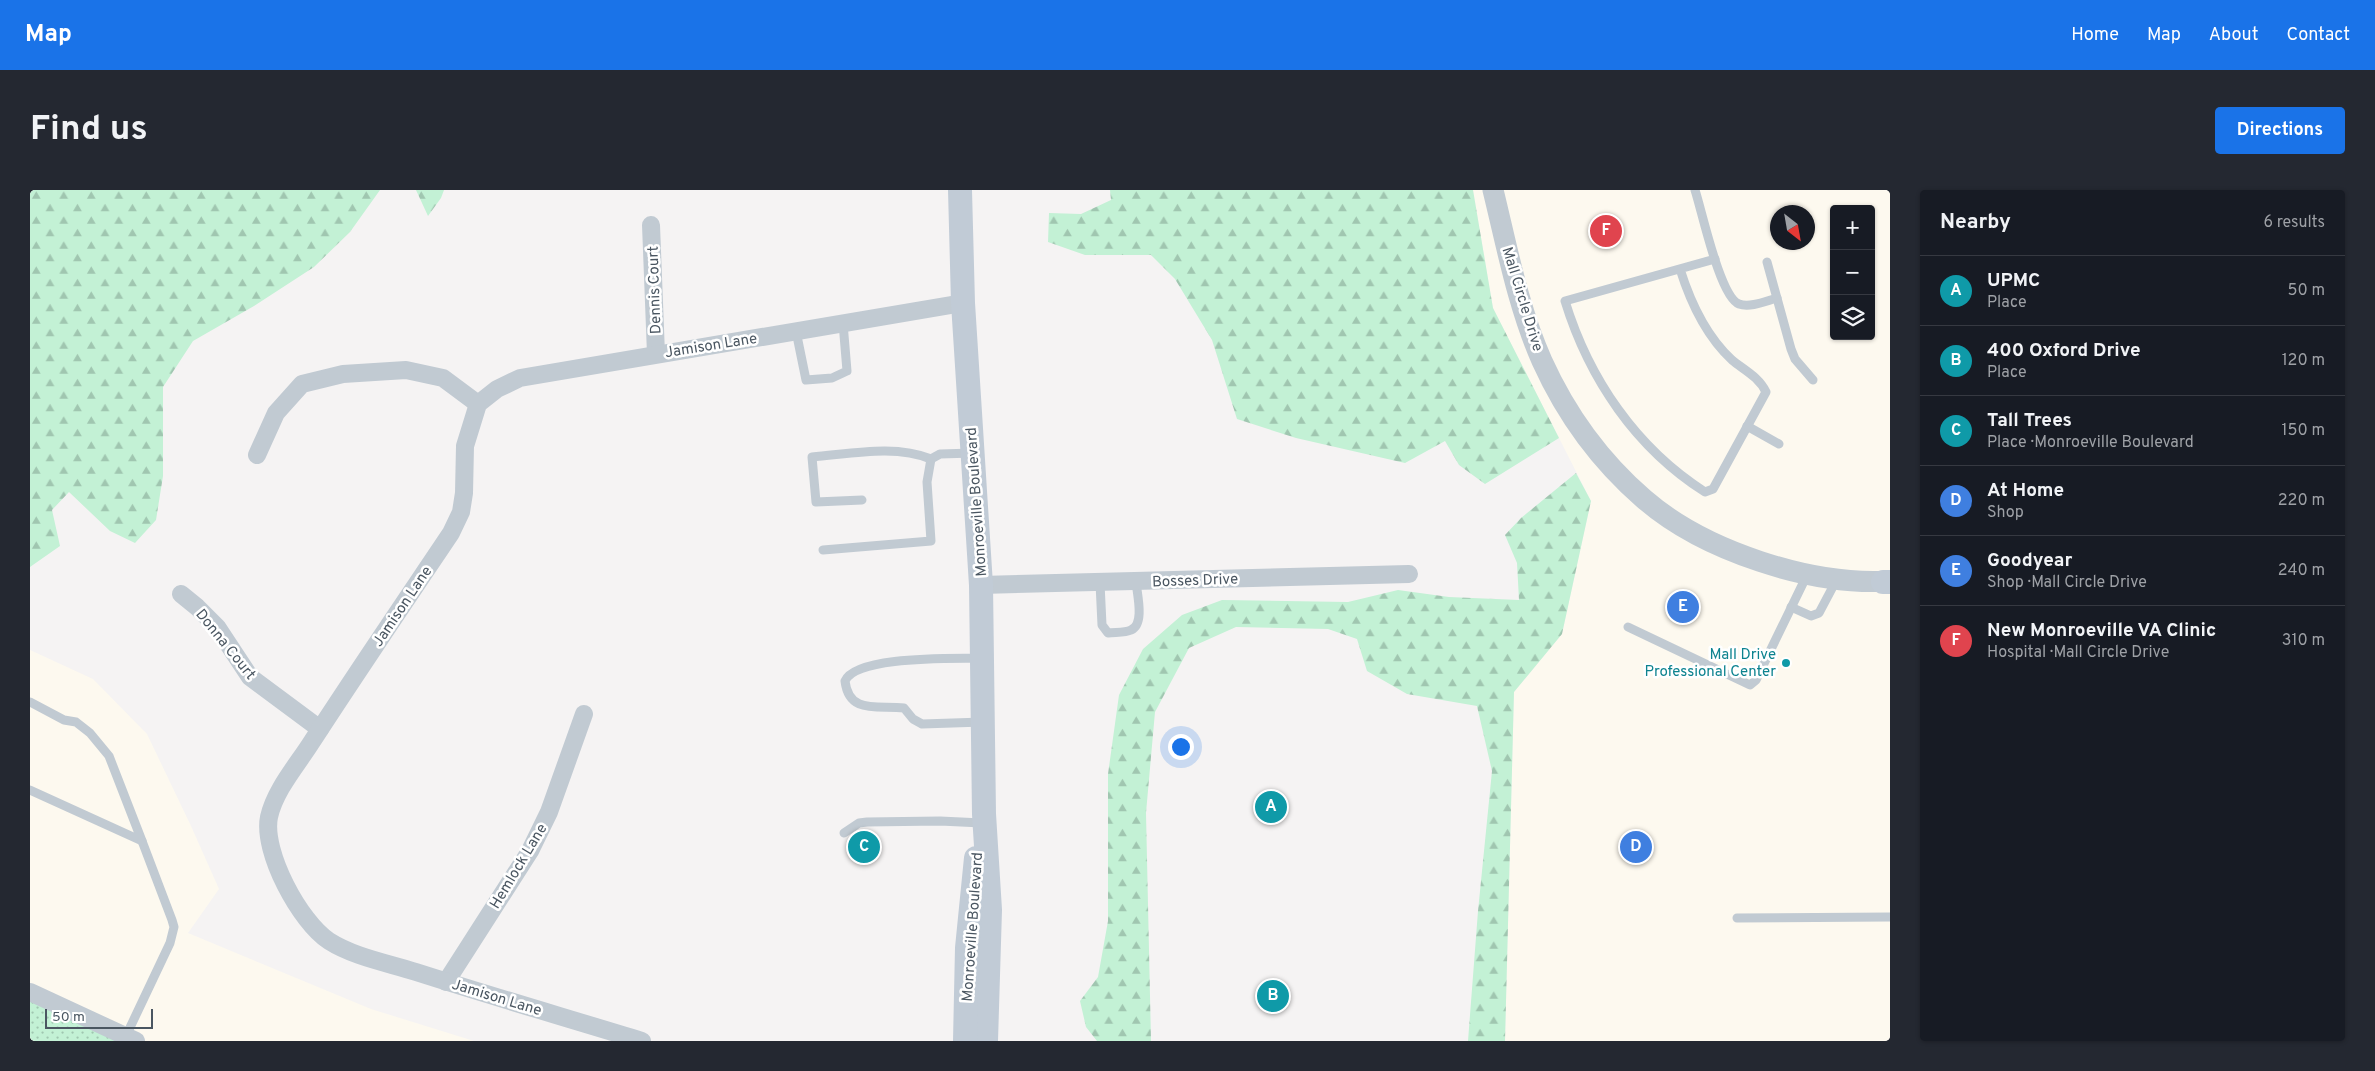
<!DOCTYPE html>
<meta charset="utf-8">
<style>
body{margin:0;font-family:Overpass,sans-serif;background:#242831;color:#f1f3f6}
.controls{position:absolute;right:15px;top:15px;display:grid;overflow:hidden;border-radius:5px;box-shadow:0 1px 4px #0004}
.controls button{width:45px;height:45px;display:grid;place-items:center;padding:0;border:0;border-bottom:1px solid #363941;background:#171b24;color:#f1f3f6;font:25px sans-serif}
.compass{position:absolute;left:1740px;top:15px;width:45px;height:45px;border-radius:50%;background:#171b24;box-shadow:0 1px 4px #0004;rotate:149deg}
.scale{position:absolute;left:15px;bottom:12px;width:108px;box-sizing:border-box;padding-left:5px;border:2px solid #4a5661;border-top:0;font-size:14px;line-height:18px;white-space:nowrap;color:#4a5661;-webkit-text-stroke:4px #fff;paint-order:stroke}
.you{position:absolute;left:1150px;top:556px;width:18px;height:18px;margin:-12px;border:4px solid #fff;border-radius:50%;background:#1a73e8;box-shadow:0 0 0 8px #1a73e833}
.badge{display:grid;place-items:center;width:32px;height:32px;border-radius:50%;background:#1a73e8;color:#fff;font-size:16px;font-weight:700}
.pin{position:absolute;translate:-50% -50%;border:2px solid #fff;box-shadow:0 1px 5px #0006}
.list{margin:0;padding:0;list-style:none}
h2{display:flex;justify-content:space-between;align-items:center;height:65px;margin:0;padding:0 20px;font-size:21px}
h2 small{font-size:16px;font-weight:400;color:#9ea1a6}
.list li{display:grid;grid-template-columns:32px 1fr auto;gap:15px;align-items:center;box-sizing:border-box;height:70px;padding:0 20px;border-top:1px solid #363941}
.list b{display:block;font-size:19px;white-space:nowrap}
.list p{margin:0;font-size:16px;white-space:nowrap;color:#9ea1a6}
.list em{font-size:16px;font-style:normal;color:#9ea1a6}
.icon{flex:none;width:28px;height:28px;fill:none;stroke:currentColor;stroke-width:2;stroke-linecap:round;stroke-linejoin:round}
.map{position:relative;flex:none;width:1860px;height:851px;overflow:hidden;border-radius:5px}
header{display:flex;align-items:center;gap:30px;box-sizing:border-box;height:70px;padding:0 25px;background:#1a73e8;color:#fff}
header strong{font-size:24px}
nav{display:flex;gap:28px;margin-inline-start:auto;font-size:18px}
.intro{display:flex;align-items:center;justify-content:space-between;box-sizing:border-box;height:120px;padding:0 30px}
h1{margin:0;font-size:35px}
.button{padding:12px 22px;border-radius:5px;background:#1a73e8;color:#fff;font-size:18px;font-weight:700}
main{display:flex;gap:30px;padding:0 30px}
aside{flex:1;background:#171b24;border-radius:5px;box-shadow:0 1px 4px #0004}
.map>svg:first-child{display:block}
.commercial{fill:#fdf9ef;fill-rule:evenodd}
.grass{fill:url(#grass-dots)}
.forest{fill:url(#forest-firs)}
.lines{fill:none;stroke-linecap:round;stroke-linejoin:round}
.service{stroke:#c1cad2;stroke-width:9}
.minor{stroke:#c1cad2;stroke-width:18}
.tertiary{stroke:#c1cad2;stroke-width:21}
.secondary{stroke:#c1cbd6;stroke-width:24}
.culture-dot{fill:#0f9aa8;stroke:#fff;stroke-width:2}
.labels{text-anchor:middle;stroke-width:5;stroke-linejoin:round;paint-order:stroke}
.street-label{font-size:15px;fill:#4a5661;stroke:#fff}
.culture-label{font-size:15px;fill:#0d838f;stroke:#fff;text-anchor:end}
</style>
<header>
<strong>Map</strong>
<nav><a>Home</a><a>Map</a><a>About</a><a>Contact</a></nav>
</header>
<div class="intro"><h1>Find us</h1><a class="button">Directions</a></div>
<main>
<div class="map">
<svg width="1860" height="851" viewBox="0 0 1860 851">
<defs>
<pattern id="grass-dots" width="8" height="8" patternUnits="userSpaceOnUse" patternTransform="scale(1.25)"><rect width="8" height="8" fill="#c3f1d5"/><path d="M2 2h.1M6 6h.1" fill="none" stroke="#a0c6b0" stroke-width="1.8" stroke-linecap="round"/></pattern>
<pattern id="forest-firs" width="22" height="20" patternUnits="userSpaceOnUse" patternTransform="scale(1.25)"><rect width="22" height="20" fill="#c3f1d5"/><path d="M5 1l3.5 6h-7zM16 11l3.5 6h-7z" fill="#a0c6b0"/></pattern>
</defs>
<rect width="100%" height="100%" fill="#f5f3f3"/>
<!-- commercial -->
<g class="commercial">
<path d="M1443,0H1860V851H1475L1484,502L1532,444L1561,311L1463,118ZM1804,19H1841V146H1804ZM1748,22H1778V52H1748Z"/>
<path d="M0,460L63,489L117,544L161,636L189,699L158,743L341,819L444,851H0Z"/>
</g>
<!-- grass -->
<path class="grass" d="M0,810L89,851H0Z"/>
<!-- forest -->
<g class="forest">
<path d="M0,0H350L320,42L284,77L224,116L163,151L133,197V286L126,330L105,353L80,341L39,302L22,320L30,356L0,377Z"/>
<path d="M386,0H414L411,8L398,26Z"/>
<path d="M1080,0H1443L1463,118L1529,248L1455,294L1429,275L1415,251L1375,273L1266,248L1207,229L1182,150L1145,89L1121,65H1055L1018,52L1019,23L1051,24L1081,10Z"/>
<path d="M1546,283L1561,311L1532,444L1484,502L1475,851H1438L1448,721L1462,581L1447,516L1377,504L1337,481L1327,449L1298,439L1206,437L1159,458L1125,522L1116,623L1121,851H1067L1056,837L1050,811L1068,787L1078,731V584L1089,505L1113,459L1152,425L1192,410L1318,412L1368,400L1419,407L1489,410L1487,373L1475,345L1491,328Z"/>
</g>
<g class="lines">
<!-- service -->
<g class="service">
<path d="M1665,0C1672,21 1690,107 1709,114C1720,118 1736,111 1747,108"/>
<path d="M1737,72L1761,159L1765,169L1783,190"/>
<path d="M1650,79C1660,111 1676,146 1702,170C1714,180 1729,187 1736,202L1683,299L1675,302C1606,258 1559,189 1535,111L1685,69"/>
<path d="M766,141L776,190L802,188L817,181L813,133"/>
<path d="M1717,236L1749,254"/>
<path d="M832,310L786,312L782,267C820,264 865,254 901,269"/>
<path d="M793,360L901,351L897,292L901,269L910,264L943,263"/>
<path d="M1070,393L1072,435L1078,443C1085,442 1095,443 1101,440C1115,434 1107,404 1106,392"/>
<path d="M1761,417L1781,426L1789,423L1807,389"/>
<path d="M1598,437L1720,495L1726,490L1777,385"/>
<path d="M952,468C926,469 826,465 815,491C819,525 848,515 874,518L883,529L892,534L953,532"/>
<path d="M0,512L34,530L46,532L60,543L79,566L112,651L0,600"/>
<path d="M814,643L829,633L837,632L910,631L952,633"/>
<path d="M1707,728L1860,727"/>
<path d="M96,846L140,753L144,737L142,730L112,651"/>
</g>
<!-- minor -->
<g class="minor">
<path d="M621,35L626,164"/>
<path d="M227,265L246,223L272,194L313,184L376,180L413,188L448,214"/>
<path d="M951,395L1379,384"/>
<path d="M151,404L167,417L187,437L220,487L290,539"/>
<path d="M416,792L500,661L519,622L554,524"/>
<path d="M0,802L106,851"/>
<path d="M612,851C537,828 461,806 386,782C358,773 324,767 299,751C270,732 232,662 239,627C245,600 267,575 281,553C327,482 374,413 421,343L431,322L434,303L435,256L448,214L467,199L490,188L933,113"/>
</g>
<!-- tertiary -->
<path class="tertiary" d="M1463,0C1477,57 1488,117 1512,171C1536,224 1570,271 1614,309C1674,361 1781,396 1860,391"/>
<!-- secondary -->
<g class="secondary">
<path d="M930,0L933,113L951,395L954,624L960,720L956,851"/>
<path d="M1853,392H1860"/>
<path d="M935,851L937,758L946,668"/>
</g>
</g>
<!-- markers -->
<circle class="culture-dot" cx="1756" cy="473" r="5"/>
<g class="labels">
<!-- street labels -->
<g class="street-label">
<text transform="translate(624 100) rotate(-92)" y="5">Dennis Court</text>
<text transform="translate(1493 109) rotate(73)" y="5">Mall Circle Drive</text>
<text transform="translate(681 155) rotate(-9)" y="5">Jamison Lane</text>
<text transform="translate(946 312) rotate(-94)" y="5">Monroeville Boulevard</text>
<text transform="translate(1165 390) rotate(-2)" y="5">Bosses Drive</text>
<text transform="translate(372 416) rotate(-56)" y="5">Jamison Lane</text>
<text transform="translate(196 454) rotate(51)" y="5">Donna Court</text>
<text transform="translate(488 676) rotate(-59)" y="5">Hemlock Lane</text>
<text transform="translate(942 737) rotate(-86)" y="5">Monroeville Boulevard</text>
<text transform="translate(467 807) rotate(17)" y="5">Jamison Lane</text>
</g>
<!-- culture labels -->
<g class="culture-label">
<text x="1746" y="469">Mall Drive<tspan x="1746" dy="17">Professional Center</tspan></text>
</g>
</g>
</svg>
<div class="controls">
<button>+</button>
<button>−</button>
<button><svg class="icon" aria-label="layers" viewBox="0 0 24 24"><path d="M12 4l9 5-9 5-9-5zM3 14l9 5 9-5"/></svg></button>
</div>
<svg class="compass" viewBox="-18 -18 36 36"><path d="M0-13l5 13h-10z" fill="#e53935"/><path d="M0 13l5-13h-10z" fill="#9ea1a6"/></svg>
<div class="scale">50 m</div>
<div class="you"></div>
<div class="pin badge" style="left:1241px;top:617px;background:#0f9aa8">A</div>
<div class="pin badge" style="left:1243px;top:806px;background:#0f9aa8">B</div>
<div class="pin badge" style="left:834px;top:657px;background:#0f9aa8">C</div>
<div class="pin badge" style="left:1606px;top:657px;background:#3f7fe0">D</div>
<div class="pin badge" style="left:1653px;top:417px;background:#3f7fe0">E</div>
<div class="pin badge" style="left:1576px;top:41px;background:#e0444e">F</div>
</div>
<aside>
<h2>Nearby<small>6 results</small></h2>
<ul class="list">
<li><span class="badge" style="background:#0f9aa8">A</span><div><b>UPMC</b><p>Place</p></div><em>50 m</em></li>
<li><span class="badge" style="background:#0f9aa8">B</span><div><b>400 Oxford Drive</b><p>Place</p></div><em>120 m</em></li>
<li><span class="badge" style="background:#0f9aa8">C</span><div><b>Tall Trees</b><p>Place · Monroeville Boulevard</p></div><em>150 m</em></li>
<li><span class="badge" style="background:#3f7fe0">D</span><div><b>At Home</b><p>Shop</p></div><em>220 m</em></li>
<li><span class="badge" style="background:#3f7fe0">E</span><div><b>Goodyear</b><p>Shop · Mall Circle Drive</p></div><em>240 m</em></li>
<li><span class="badge" style="background:#e0444e">F</span><div><b>New Monroeville VA Clinic</b><p>Hospital · Mall Circle Drive</p></div><em>310 m</em></li>
</ul>
</aside>
</main>
